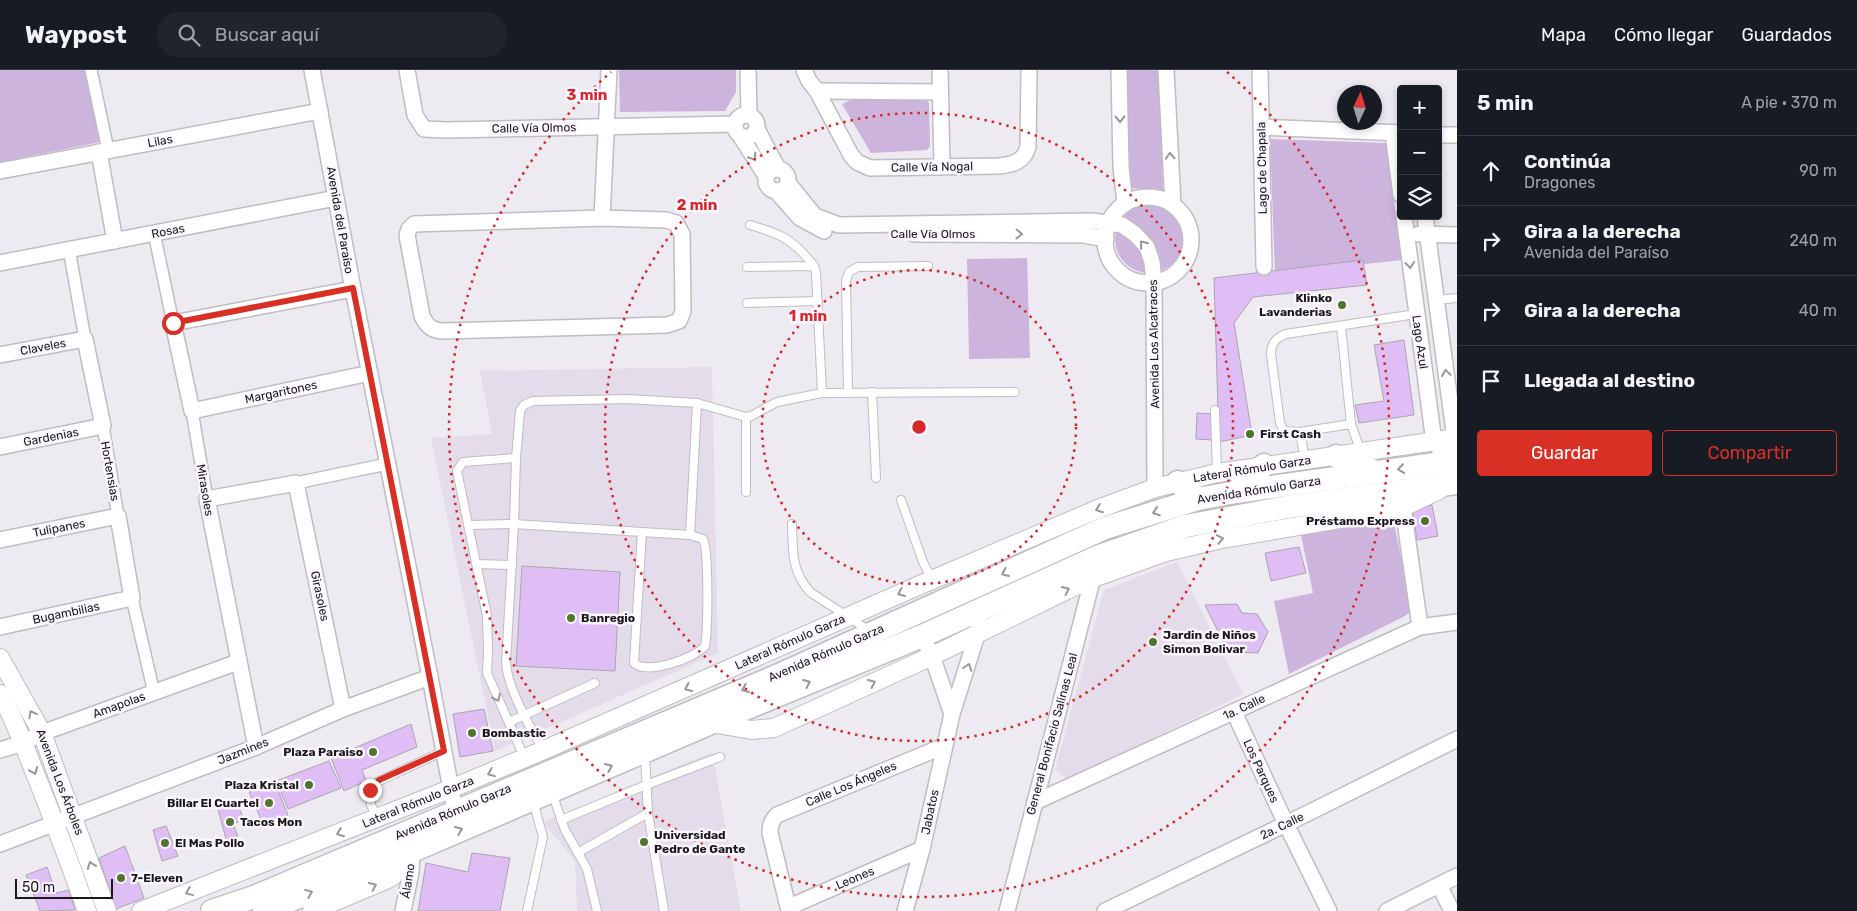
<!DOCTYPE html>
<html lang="es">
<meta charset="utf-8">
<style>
body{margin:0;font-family:Rubik,sans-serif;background:#20242c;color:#f1f3f6}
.controls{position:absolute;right:15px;top:15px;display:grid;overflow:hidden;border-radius:5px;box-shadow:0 2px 8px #0003}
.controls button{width:45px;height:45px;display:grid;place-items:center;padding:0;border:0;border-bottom:1px solid #363941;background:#171b24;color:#f1f3f6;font:25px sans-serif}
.compass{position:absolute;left:1337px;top:15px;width:45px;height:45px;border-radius:50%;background:#171b24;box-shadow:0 2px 8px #0003;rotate:4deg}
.scale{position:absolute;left:15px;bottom:12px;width:98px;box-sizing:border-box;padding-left:5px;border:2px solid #1a181b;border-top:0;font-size:14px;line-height:18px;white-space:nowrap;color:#1a181b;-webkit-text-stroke:4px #fcf7ff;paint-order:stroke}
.stop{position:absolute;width:15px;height:15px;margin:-11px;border:4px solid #d93025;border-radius:50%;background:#fff}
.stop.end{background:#d93025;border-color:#fff;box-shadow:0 1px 5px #0008}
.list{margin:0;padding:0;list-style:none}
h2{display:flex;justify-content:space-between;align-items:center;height:65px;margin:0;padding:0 20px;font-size:21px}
h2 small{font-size:16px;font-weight:400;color:#9ea1a6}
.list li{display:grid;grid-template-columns:32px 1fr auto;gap:15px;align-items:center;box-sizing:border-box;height:70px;padding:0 20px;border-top:1px solid #363941}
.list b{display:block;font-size:19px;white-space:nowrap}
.list p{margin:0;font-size:16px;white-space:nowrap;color:#9ea1a6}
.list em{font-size:16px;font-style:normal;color:#9ea1a6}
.actions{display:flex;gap:10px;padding:15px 20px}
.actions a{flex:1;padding:11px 0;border:1px solid #d93025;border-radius:5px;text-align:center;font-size:18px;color:#d93025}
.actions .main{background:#d93025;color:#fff}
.icon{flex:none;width:28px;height:28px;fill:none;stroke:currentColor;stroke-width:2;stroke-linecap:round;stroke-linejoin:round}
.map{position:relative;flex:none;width:1457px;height:841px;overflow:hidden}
header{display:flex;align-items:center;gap:30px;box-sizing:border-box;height:70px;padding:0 25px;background:#171b24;border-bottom:1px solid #363941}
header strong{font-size:24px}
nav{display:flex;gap:28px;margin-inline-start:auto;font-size:18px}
.search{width:350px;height:45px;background:#20242c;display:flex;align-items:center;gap:12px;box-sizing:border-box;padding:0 18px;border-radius:28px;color:#9ea1a6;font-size:19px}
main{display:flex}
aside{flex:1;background:#171b24}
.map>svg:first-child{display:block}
.built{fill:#e4dcea}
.green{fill:#ccb4dd}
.building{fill:#dfbef6;stroke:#aaa6ad}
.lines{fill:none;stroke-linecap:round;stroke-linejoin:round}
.service-casing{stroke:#c0bcc3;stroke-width:10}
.pedestrian-casing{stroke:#c0bcc3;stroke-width:14}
.minor-casing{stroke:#c0bcc3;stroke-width:18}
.tertiary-casing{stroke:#c0bcc3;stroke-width:20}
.primary-casing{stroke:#c0bcc3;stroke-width:25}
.service{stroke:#fff;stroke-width:8}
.pedestrian{stroke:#fff;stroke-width:11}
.minor{stroke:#fff;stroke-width:15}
.tertiary{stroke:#fff;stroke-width:18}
.primary{stroke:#fff;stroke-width:22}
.oneway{stroke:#989798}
.route{stroke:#d93025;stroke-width:6}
.ring{fill:none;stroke:#d62828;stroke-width:2.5;stroke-dasharray:2.5 5}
.poi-dot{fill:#51742c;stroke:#fcf7ff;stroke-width:2}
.labels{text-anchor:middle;stroke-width:5;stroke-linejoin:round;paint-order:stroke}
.street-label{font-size:12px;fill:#1a181b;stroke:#fcf7ff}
.poi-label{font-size:12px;font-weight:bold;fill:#1a181b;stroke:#fcf7ff;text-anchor:start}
.centre{fill:#d62828;stroke:#fcf7ff;stroke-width:2.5}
.ring-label{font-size:15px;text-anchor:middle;font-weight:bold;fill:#d62828;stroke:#fcf7ff;stroke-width:5;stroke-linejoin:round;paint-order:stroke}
</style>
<header>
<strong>Waypost</strong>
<div class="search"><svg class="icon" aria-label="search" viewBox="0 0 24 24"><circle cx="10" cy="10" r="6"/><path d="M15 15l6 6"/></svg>Buscar aquí</div>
<nav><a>Mapa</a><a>Cómo llegar</a><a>Guardados</a></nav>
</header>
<main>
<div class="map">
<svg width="1457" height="841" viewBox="0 0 1457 841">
<rect width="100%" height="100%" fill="#eeeaf1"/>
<!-- built -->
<g class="built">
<path d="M712,297L718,583L495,681L431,368L492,364L480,301Z"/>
<path d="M1177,492L1243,624L1069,710L1055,700L1104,520Z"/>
<path d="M712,682L741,841H577L575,791L543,752Z"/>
</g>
<!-- green -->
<g class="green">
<path d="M0,0H85L102,70L96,73L0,92Z"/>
<path d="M619,0H736V22L725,41L620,42Z"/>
<path d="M1126,0H1160L1163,121L1127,118Z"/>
<path d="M925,29L929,33L930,76L927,80L871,83L842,34L851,30Z"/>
<path d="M1270,69L1386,73L1402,190L1275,204Z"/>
<circle cx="1149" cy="169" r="34"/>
<path d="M1027,188L1030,288L969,289L967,189Z"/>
<path d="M1393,448L1412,540L1405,546L1289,604L1274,531L1313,523L1301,465Z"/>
</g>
<!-- building -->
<g class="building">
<path d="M1363,190L1367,215L1253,227L1234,253L1252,365L1219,372L1214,208Z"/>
<path d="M1404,270L1414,345L1359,353L1355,335L1384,331L1374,275Z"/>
<path d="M1197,343L1213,344L1212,370L1196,369Z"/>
<path d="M1432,435L1438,466L1417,470L1412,437Z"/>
<path d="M1299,477L1306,503L1271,511L1265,483Z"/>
<path d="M522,496L620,502L615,601L516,596Z"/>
<path d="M1237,534L1242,543L1257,544L1268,562L1258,583L1228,582L1205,535Z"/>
<path d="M484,639L493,681L460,687L453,644Z"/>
<path d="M411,654L417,677L362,700L366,711L344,721L331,688Z"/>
<path d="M329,691L341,718L288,739L276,711Z"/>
<path d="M274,711L288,745L263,754L249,722Z"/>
<path d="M235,729L244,749L233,754L238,766L226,769L217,736Z"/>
<path d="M166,756L178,786L162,791L153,760Z"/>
<path d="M125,776L144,828L116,839L99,788Z"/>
<path d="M472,783L510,788L500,841H418L426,793L468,802Z"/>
<path d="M47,797L56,823L69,820L75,840L40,841L26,805Z"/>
</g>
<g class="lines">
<defs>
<g id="service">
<path d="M750,155C781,164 793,169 814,196"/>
<path d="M1436,230L1457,228"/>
<path d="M747,233L818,231"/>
<path d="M848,321L846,211L849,202L858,197L928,196"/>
<path d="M872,322L876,408"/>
<path d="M822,323L1015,322"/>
<path d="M697,333L746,347L751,346L777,332L822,323L816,203L814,196L747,197"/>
<path d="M1215,340L1217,403"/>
<path d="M1351,354L1361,382"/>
<path d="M1300,362L1284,361L1280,353L1271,284C1271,273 1276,268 1286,264L1416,244"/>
<path d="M516,388L463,392L457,401L487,546L488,581L487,603L525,689"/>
<path d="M1305,390L1300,362L1351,354L1341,256"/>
<path d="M746,422V347"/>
<path d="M901,430L923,492L932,509"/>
<path d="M792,454C793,482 791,500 810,522L868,560"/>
<path d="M469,455L514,454L690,465L703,469C709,481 708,560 705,576C694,589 646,605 634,593L642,462"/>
<path d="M477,494L512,495"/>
<path d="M509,652L595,613"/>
<path d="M544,680C530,658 508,619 506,593L514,454L516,388L520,341L524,335L533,331L627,329L697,333L690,465"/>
<path d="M645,684L648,743L664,841"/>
<path d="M552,723L565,760L587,799L597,841"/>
<path d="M377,747L371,735L370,720L379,711L444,681"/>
<path d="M561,750L646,715L720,687"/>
<path d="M579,782L648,743"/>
<path d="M527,841L543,767L533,731"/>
</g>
<g id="pedestrian">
<path d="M91,0L108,80"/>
<path d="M154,163L173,253"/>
<path d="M69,179L85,269"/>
<path d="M192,341L207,429"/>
<path d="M103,356L118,446"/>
<path d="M296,413L387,394"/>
<path d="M132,528L154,623"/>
</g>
<g id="minor">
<path d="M312,0L353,219L430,607L455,741"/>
<path d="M407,0L415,45L424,59L447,60L735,54"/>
<path d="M748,0L749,45"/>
<path d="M804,0L809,11L817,21L851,85L857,92L870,98L998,96C1012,95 1024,92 1028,77L1029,0"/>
<path d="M940,0L942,96"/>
<path d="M1119,0L1121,97L1125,134"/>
<path d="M1166,0L1173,135"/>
<path d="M1260,0L1264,197"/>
<path d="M817,21L940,22"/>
<circle cx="746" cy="56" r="11"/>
<path d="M1261,57L1401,63"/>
<path d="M757,59L778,99"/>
<path d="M1393,63L1401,125"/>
<path d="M1438,65H1457"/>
<path d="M741,67L766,106"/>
<path d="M99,82L115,171"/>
<circle cx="777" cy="110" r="11"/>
<path d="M0,101L320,41"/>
<path d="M788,113L815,146L839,155L1092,151L1122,155L1135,164L1147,177L1152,192L1154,213L1155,418"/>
<path d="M776,121L800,148L824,161"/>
<circle cx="1148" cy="170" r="43"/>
<path d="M1404,146L1434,372L1450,392"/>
<path d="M1425,146L1455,369L1450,392L1451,399"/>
<path d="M602,148L666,150L676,153L682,164L683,241L679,251L667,255L442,261C431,260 427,256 422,246L407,165L409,159L414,154Z"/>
<path d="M602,148L609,0"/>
<path d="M914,164L1083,165L1106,169"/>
<path d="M1419,164L1457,165"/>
<path d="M0,193L336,128"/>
<path d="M353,219L173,253L192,341L370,303"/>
<path d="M0,285L85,269L103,356L0,377"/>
<path d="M1403,437L1420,557"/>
<path d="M0,470L118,446L132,528L0,557"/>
<path d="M922,566L932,586L952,644"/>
<path d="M1234,642L1286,754L1329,841"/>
<path d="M256,677L207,429L296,413L343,639"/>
<path d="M0,680L23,673L42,663L238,592"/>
<path d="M1035,732L1420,557L1457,552"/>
<path d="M0,774L256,677L343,639L430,607"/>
<path d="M1439,815L1452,841"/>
<path d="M789,837L922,779"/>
<path d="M403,841L411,802L412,781"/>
<path d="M789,841L770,763C770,756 771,751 777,745L944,676"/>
<path d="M905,841L922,779L952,644L980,555"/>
<path d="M1007,841L1095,499"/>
<path d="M1105,841L1286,754L1457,669"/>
<path d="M1387,841L1457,806"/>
</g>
<g id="tertiary">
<path d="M0,588L42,663L107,841"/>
<path d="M0,624C14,648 24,675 34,701C53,747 70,794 87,841"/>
<path d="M711,653L752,660L774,658L932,586L1067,520L1093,508L1166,482L1222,469L1393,440L1403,437L1439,420"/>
<path d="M141,841L450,719L544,680L920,515L1098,439L1155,418L1217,403L1457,368"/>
<path d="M312,841L388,809L393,806L408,782"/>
</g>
<g id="primary">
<path d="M1336,386L1376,402"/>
<path d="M1178,412L1198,429"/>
<path d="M1236,422L1264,395"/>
<path d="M212,841L254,827L779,605L1105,458L1198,429L1236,422L1457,391"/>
<path d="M264,841L412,781L711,653L922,566L1097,487L1186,456L1287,437L1457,413"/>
</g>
</defs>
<!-- service casing -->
<use href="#service" class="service-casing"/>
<!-- pedestrian casing -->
<use href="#pedestrian" class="pedestrian-casing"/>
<!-- minor casing -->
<use href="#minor" class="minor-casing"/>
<!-- tertiary casing -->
<use href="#tertiary" class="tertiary-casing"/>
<!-- primary casing -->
<use href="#primary" class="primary-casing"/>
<!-- service -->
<use href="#service" class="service"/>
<!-- pedestrian -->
<use href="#pedestrian" class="pedestrian"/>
<!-- minor -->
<use href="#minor" class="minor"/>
<!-- tertiary -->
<use href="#tertiary" class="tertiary"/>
<!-- primary -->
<use href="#primary" class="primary"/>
</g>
<!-- one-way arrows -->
<defs><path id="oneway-chevron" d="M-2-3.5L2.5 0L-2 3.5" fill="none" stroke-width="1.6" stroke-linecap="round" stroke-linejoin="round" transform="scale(1.25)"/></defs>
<g class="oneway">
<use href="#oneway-chevron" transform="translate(1120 49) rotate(89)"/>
<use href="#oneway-chevron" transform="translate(1170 86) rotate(-93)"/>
<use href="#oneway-chevron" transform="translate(753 87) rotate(58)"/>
<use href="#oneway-chevron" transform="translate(1019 164) rotate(1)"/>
<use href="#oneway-chevron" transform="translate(1143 174) rotate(-128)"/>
<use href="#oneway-chevron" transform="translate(1410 195) rotate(83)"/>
<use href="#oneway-chevron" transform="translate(1446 303) rotate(-98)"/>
<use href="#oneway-chevron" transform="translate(1401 399) rotate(172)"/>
<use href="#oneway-chevron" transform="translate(1099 439) rotate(159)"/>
<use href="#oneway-chevron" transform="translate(1156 442) rotate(162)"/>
<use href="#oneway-chevron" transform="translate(1220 469) rotate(-11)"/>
<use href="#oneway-chevron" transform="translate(1005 503) rotate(156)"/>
<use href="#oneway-chevron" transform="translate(1066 520) rotate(-25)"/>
<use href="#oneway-chevron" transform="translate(901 523) rotate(156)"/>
<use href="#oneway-chevron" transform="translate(968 597) rotate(-72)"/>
<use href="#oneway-chevron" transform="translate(807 613) rotate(-23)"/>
<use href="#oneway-chevron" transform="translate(872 613) rotate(-25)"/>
<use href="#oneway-chevron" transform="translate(688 618) rotate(156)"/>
<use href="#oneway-chevron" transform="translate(745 619) rotate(157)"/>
<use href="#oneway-chevron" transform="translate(497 628) rotate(65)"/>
<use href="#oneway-chevron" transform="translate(32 644) rotate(-119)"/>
<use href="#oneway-chevron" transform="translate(609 697) rotate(-23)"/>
<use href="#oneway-chevron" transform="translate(34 701) rotate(68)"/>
<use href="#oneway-chevron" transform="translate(491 703) rotate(158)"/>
<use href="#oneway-chevron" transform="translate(459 760) rotate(-23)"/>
<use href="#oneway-chevron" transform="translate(340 763) rotate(159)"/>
<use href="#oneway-chevron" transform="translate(91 795) rotate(-110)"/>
<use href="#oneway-chevron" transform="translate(373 816) rotate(-25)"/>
<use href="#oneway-chevron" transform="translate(189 822) rotate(158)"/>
<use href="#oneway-chevron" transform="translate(309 823) rotate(-22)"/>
</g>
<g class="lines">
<!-- route -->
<path class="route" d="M173,253L353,218L444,681L379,710L370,720"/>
</g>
<!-- distance rings -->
<g class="ring">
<circle cx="919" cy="357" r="157"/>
<circle cx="919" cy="357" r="314"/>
<path d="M1227 2A470 470 0 1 1 611 2"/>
</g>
<!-- markers -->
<g class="poi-dot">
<circle cx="1342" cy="235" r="5"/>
<circle cx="1250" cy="364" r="5"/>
<circle cx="1425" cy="451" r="5"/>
<circle cx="571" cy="548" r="5"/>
<circle cx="1153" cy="572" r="5"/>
<circle cx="472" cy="663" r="5"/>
<circle cx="373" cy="682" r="5"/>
<circle cx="309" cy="715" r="5"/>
<circle cx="269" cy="733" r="5"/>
<circle cx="230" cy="752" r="5"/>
<circle cx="644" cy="772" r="5"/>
<circle cx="165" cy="773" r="5"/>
<circle cx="121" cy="808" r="5"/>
</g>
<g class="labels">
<!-- street labels -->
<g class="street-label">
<text transform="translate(534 58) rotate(-1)" y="4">Calle Vía Olmos</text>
<text transform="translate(160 71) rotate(-10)" y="4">Lilas</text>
<text transform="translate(932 97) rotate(-1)" y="4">Calle Vía Nogal</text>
<text transform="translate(1262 98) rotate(-91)" y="4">Lago de Chapala</text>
<text transform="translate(340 150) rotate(80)" y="4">Avenida del Paraíso</text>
<text transform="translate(168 161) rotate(-11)" y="4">Rosas</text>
<text x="933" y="168">Calle Vía Olmos</text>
<text transform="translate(1420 272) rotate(82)" y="4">Lago Azul</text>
<text transform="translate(1154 274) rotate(-91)" y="4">Avenida Los Alcatraces</text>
<text transform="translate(43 277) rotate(-11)" y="4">Claveles</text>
<text transform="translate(281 322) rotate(-12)" y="4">Margaritones</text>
<text transform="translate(51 367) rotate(-11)" y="4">Gardenias</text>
<text transform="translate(1252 399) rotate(-9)" y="4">Lateral Rómulo Garza</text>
<text transform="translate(110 401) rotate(80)" y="4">Hortensias</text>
<text transform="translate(205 420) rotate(80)" y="4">Mirasoles</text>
<text transform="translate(1259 420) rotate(-9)" y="4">Avenida Rómulo Garza</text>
<text transform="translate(59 458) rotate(-11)" y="4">Tulipanes</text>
<text transform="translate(320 526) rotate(78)" y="4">Girasoles</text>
<text transform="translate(66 543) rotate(-12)" y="4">Bugambilias</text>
<text transform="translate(790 572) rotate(-24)" y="4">Lateral Rómulo Garza</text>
<text transform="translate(826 583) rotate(-24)" y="4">Avenida Rómulo Garza</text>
<text transform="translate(119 635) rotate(-20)" y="4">Amapolas</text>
<text transform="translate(1244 637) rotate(-25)" y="4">1a. Calle</text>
<text transform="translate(1052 664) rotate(-75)" y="4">General Bonifacio Salinas Leal</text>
<text transform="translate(243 681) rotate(-22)" y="4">Jazmines</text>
<text transform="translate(1261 701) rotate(65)" y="4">Los Parques</text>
<text transform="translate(60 712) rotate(69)" y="4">Avenida Los Árboles</text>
<text transform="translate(851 714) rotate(-23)" y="4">Calle Los Ángeles</text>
<text transform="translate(418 732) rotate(-22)" y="4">Lateral Rómulo Garza</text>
<text transform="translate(453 742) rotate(-23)" y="4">Avenida Rómulo Garza</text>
<text transform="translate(930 742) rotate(-78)" y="4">Jabatos</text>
<text transform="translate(1282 756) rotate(-26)" y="4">2a. Calle</text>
<text transform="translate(855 808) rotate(-23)" y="4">Leones</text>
<text transform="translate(408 811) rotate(-81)" y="4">Álamo</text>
</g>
<!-- poi labels -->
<g class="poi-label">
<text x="1332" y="232" text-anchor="end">Klinko<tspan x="1332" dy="14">Lavanderias</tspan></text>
<text x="1260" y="368">First Cash</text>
<text x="1415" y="455" text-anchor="end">Préstamo Express</text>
<text x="581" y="552">Banregio</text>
<text x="1163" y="569">Jardin de Niños<tspan x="1163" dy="14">Simon Bolivar</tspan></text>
<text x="482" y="667">Bombastic</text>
<text x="363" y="686" text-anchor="end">Plaza Paraiso</text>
<text x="299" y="719" text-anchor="end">Plaza Kristal</text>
<text x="259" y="737" text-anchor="end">Billar El Cuartel</text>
<text x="240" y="756">Tacos Mon</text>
<text x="654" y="769">Universidad<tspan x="654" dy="14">Pedro de Gante</tspan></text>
<text x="175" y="777">El Mas Pollo</text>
<text x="131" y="812">7-Eleven</text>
</g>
</g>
<circle cx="919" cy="357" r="8" class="centre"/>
<g class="ring-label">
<text x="587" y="30">3 min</text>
<text x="697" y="140">2 min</text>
<text x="808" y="251">1 min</text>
</g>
</svg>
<div class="controls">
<button>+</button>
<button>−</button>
<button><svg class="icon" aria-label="layers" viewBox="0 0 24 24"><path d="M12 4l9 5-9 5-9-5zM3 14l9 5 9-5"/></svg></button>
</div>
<svg class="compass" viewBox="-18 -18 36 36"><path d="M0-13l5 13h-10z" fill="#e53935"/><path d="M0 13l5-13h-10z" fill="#9ea1a6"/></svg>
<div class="scale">50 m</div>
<div class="stop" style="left:173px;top:253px"></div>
<div class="stop end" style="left:370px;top:720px"></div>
</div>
<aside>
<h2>5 min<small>A pie · 370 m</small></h2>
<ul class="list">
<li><svg class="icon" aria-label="ahead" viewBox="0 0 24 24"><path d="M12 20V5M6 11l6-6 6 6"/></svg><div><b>Continúa</b><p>Dragones</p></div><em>90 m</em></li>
<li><svg class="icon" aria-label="right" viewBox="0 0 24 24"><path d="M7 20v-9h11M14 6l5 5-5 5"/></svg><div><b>Gira a la derecha</b><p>Avenida del Paraíso</p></div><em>240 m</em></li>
<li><svg class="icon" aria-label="right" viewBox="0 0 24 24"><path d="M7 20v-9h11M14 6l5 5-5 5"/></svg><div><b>Gira a la derecha</b></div><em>40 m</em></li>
<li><svg class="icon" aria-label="arrive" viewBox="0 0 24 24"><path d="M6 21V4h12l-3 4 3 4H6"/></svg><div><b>Llegada al destino</b></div></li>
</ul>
<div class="actions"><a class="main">Guardar</a><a>Compartir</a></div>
</aside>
</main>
